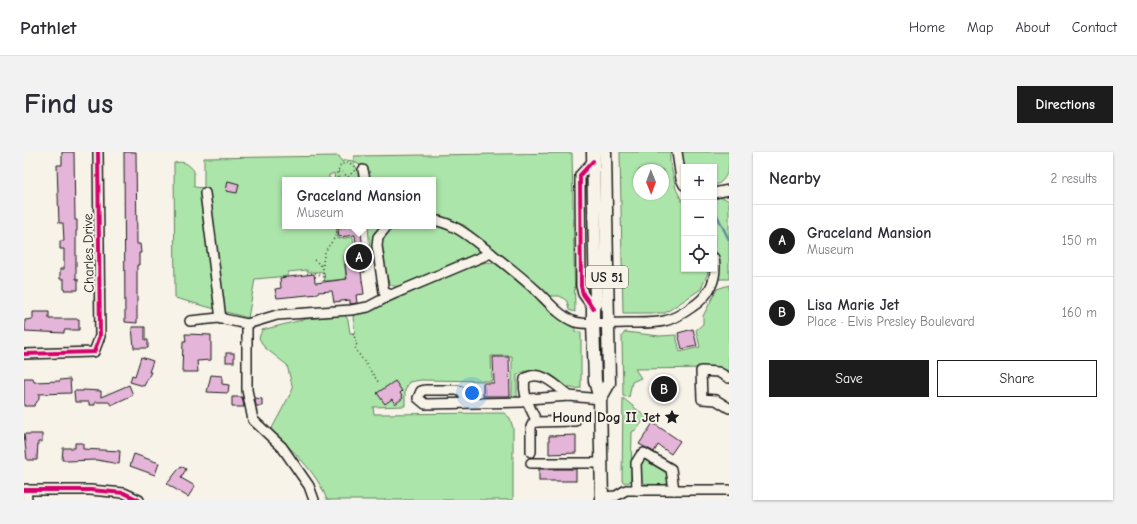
<!DOCTYPE html>
<meta charset="utf-8">
<style>
body{margin:0;font-family:"Comic Neue",sans-serif;background:#f2f2f3;color:#2b2b33}
.controls{position:absolute;right:12px;top:12px;display:grid;overflow:hidden;border-radius:0px;box-shadow:0 1px 3px #0004}
.controls button{width:36px;height:36px;display:grid;place-items:center;padding:0;border:0;border-bottom:1px solid #e1e1e2;background:#fff;color:#2b2b33;font:20px sans-serif}
.compass{position:absolute;left:609px;top:12px;width:36px;height:36px;border-radius:50%;background:#fff;box-shadow:0 1px 3px #0004;rotate:179deg}
.you{position:absolute;left:448px;top:241px;width:14px;height:14px;margin:-10px;border:3px solid #fff;border-radius:50%;background:#1a73e8;box-shadow:0 0 0 6px #1a73e833}
.badge{display:grid;place-items:center;width:26px;height:26px;border-radius:50%;background:#1c1c1c;color:#fff;font-size:13px;font-weight:700}
.pin{position:absolute;translate:-50% -50%;border:2px solid #fff;box-shadow:0 1px 4px #0006}
.popup{position:absolute;left:258px;top:25px;width:154px;height:52px;box-sizing:border-box;display:grid;place-content:center;border-radius:0px;background:#fff;filter:drop-shadow(0 1px 3px #0005);font-size:13px;white-space:nowrap;color:#7c7c81}
.popup b{font-size:15px;color:#2b2b33}
.popup::after{content:'';position:absolute;left:50%;top:100%;margin-left:-8px;border:8px solid transparent;border-top-color:#fff}
.list{margin:0;padding:0;list-style:none}
h2{display:flex;justify-content:space-between;align-items:center;height:52px;margin:0;padding:0 16px;font-size:17px}
h2 small{font-size:13px;font-weight:400;color:#7c7c81}
.list li{display:grid;grid-template-columns:26px 1fr auto;gap:12px;align-items:center;box-sizing:border-box;height:72px;padding:0 16px;border-top:1px solid #e1e1e2}
.list b{display:block;font-size:15px;white-space:nowrap}
.list p{margin:0;font-size:13px;white-space:nowrap;color:#7c7c81}
.list em{font-size:13px;font-style:normal;color:#7c7c81}
.actions{display:flex;gap:8px;padding:12px 16px}
.actions a{flex:1;padding:9px 0;border:1px solid #1c1c1c;border-radius:0px;text-align:center;font-size:14px;color:#1c1c1c}
.actions .main{background:#1c1c1c;color:#fff}
.icon{flex:none;width:22px;height:22px;fill:none;stroke:currentColor;stroke-width:2;stroke-linecap:round;stroke-linejoin:round}
.map{position:relative;flex:none;width:705px;height:348px;overflow:hidden;border-radius:0px}
header{display:flex;align-items:center;gap:24px;box-sizing:border-box;height:56px;padding:0 20px;background:#fff;border-bottom:1px solid #e1e1e2}
header strong{font-size:19px}
nav{display:flex;gap:22px;margin-inline-start:auto;font-size:14px}
.intro{display:flex;align-items:center;justify-content:space-between;box-sizing:border-box;height:96px;padding:0 24px}
h1{margin:0;font-size:28px}
.button{padding:10px 18px;border-radius:0px;background:#1c1c1c;color:#fff;font-size:14px;font-weight:700}
main{display:flex;gap:24px;padding:0 24px}
aside{flex:1;background:#fff;border-radius:0px;box-shadow:0 1px 3px #0004}
.map>svg:first-child{display:block}
.green{fill:#ace5a9;stroke:#648062;fill-rule:evenodd}
.lines{fill:none;stroke-linecap:round;stroke-linejoin:round}
.stream{stroke:#648d9f;stroke-width:2.5}
.building{fill:#e4b5d8;stroke:#1c1c1c}
.minor-casing{stroke:#1c1c1c;stroke-width:12}
.major-casing{stroke:#1c1c1c;stroke-width:15}
.path{stroke:#1c1c1c;stroke-width:1.5;stroke-dasharray:1 3;stroke-linecap:butt}
.minor{stroke:#f7f3e8;stroke-width:9}
.major{stroke:#f7f3e8;stroke-width:12}
.cycleway-casing{stroke:#f7f3e8;stroke-width:6}
.cycleway{stroke:#d6006c;stroke-width:4}
.labels{text-anchor:middle;stroke-width:4;stroke-linejoin:round;paint-order:stroke}
.shield{fill:#f7f3e8;stroke:#5e5c59;stroke-width:1}
.shield-label{font-size:13px;font-weight:bold;fill:#1c1c1c}
.street-label{font-size:14px;fill:#1c1c1c;stroke:#f7f3e8}
.poi-label{font-size:14px;font-weight:bold;fill:#1c1c1c;stroke:#f7f3e8;text-anchor:end}
</style>
<header>
<strong>Pathlet</strong>
<nav><a>Home</a><a>Map</a><a>About</a><a>Contact</a></nav>
</header>
<div class="intro"><h1>Find us</h1><a class="button">Directions</a></div>
<main>
<div class="map">
<svg width="705" height="348" viewBox="0 0 705 348">
<rect width="100%" height="100%" fill="#f7f3e8"/>
<filter id="ink" filterUnits="userSpaceOnUse"><feTurbulence type="fractalNoise" baseFrequency=".025" numOctaves="2"/><feDisplacementMap in="SourceGraphic" scale="8" xChannelSelector="R" yChannelSelector="G"/><feConvolveMatrix kernelMatrix="1 2 1 2 8 2 1 2 1" color-interpolation-filters="sRGB"/></filter>
<g filter="url(#ink)">
<!-- green -->
<g class="green">
<path d="M596,0H646V10L652,37L660,53V117H684L683,123L677,137L641,161H599ZM615,18H639V42H615Z"/>
<path d="M657,0H705C705,15 705,28 690,34V15H660V19Z"/>
<path d="M548,1L551,160L545,158L543,149L536,144H524L440,73L409,63V28H341V17L330,9V4Z"/>
<path d="M315,4L318,10L321,8L329,9L338,27L311,28L310,21L305,23V28H261V74H312L314,87L329,85L330,95L325,96V102L320,104L322,127L301,129L300,120H283V118L264,120V124L231,127L224,166L151,146L150,11C160,9 164,11 170,19V35L180,36V6Z"/>
<path d="M690,45L700,46L705,49V127H695V107L690,94Z"/>
<path d="M409,71L425,75L454,96L453,102L381,133C376,134 371,136 366,132C361,126 357,93 359,86C361,80 365,77 369,74H409Z"/>
<path d="M344,74H357L351,82V99H346Z"/>
<path d="M463,110L474,112L531,162L551,174V180H557V236C531,241 524,205 493,223V247H488V204H467L468,229L397,228L385,230L381,239V254L349,255L350,262L480,261L486,266L489,276V348H303C293,320 268,298 247,278L269,237L263,213L240,195L235,186L238,178L282,167L321,163L324,168L326,181H331L329,165L331,161L343,160L447,114Z"/>
<path d="M705,133V220L688,216L611,217L617,226L608,230L605,245L599,244L598,184L601,180L636,184L652,183L656,200L676,195L672,178L679,172V164L693,137Z"/>
<path d="M599,246L622,265L613,277L608,280L607,325L606,330L602,331L598,329Z"/>
<path d="M620,307H624L643,320C644,323 645,327 644,330C641,337 621,333 616,329L617,309Z"/>
</g>
<g class="lines">
<!-- stream -->
<path class="stream" d="M690,57L705,88"/>
</g>
<!-- building -->
<g class="building">
<path d="M38,0H50L51,68H53V79H52V127H54V138H40V127H36V117H40V97H36V89H40L39,71H35L33,13H38Z"/>
<path d="M100,0H112L113,92H116L117,101H115V113H113V171L101,170Z"/>
<path d="M204,29L215,32L213,41L202,39Z"/>
<path d="M321,74H336L340,104H343L344,111H340L341,120H337L340,142L332,143L333,151L326,152V148L310,150L308,139L294,140V142L253,146L251,137L257,136L256,126L290,122L291,130L292,131L323,127L321,112H324V104H327L326,98L333,97L331,83L315,85L314,77L321,76Z"/>
<path d="M9,160H25V167H55V178H40V181L1,179V168L9,167Z"/>
<path d="M108,175H121V188H124V196H110Z"/>
<path d="M669,177L673,194L658,197L654,181Z"/>
<path d="M161,182L187,183V208L173,209L174,220H158L159,189H162Z"/>
<rect x="202" y="201" width="8" height="9"/>
<path d="M117,205L129,209L125,220H127L120,234L106,230L108,223L111,224Z"/>
<path d="M469,205H485L486,244H459V231H470Z"/>
<path d="M187,223L198,224V232L205,233L204,241L183,240Z"/>
<path d="M0,226H9L10,230L36,229V228L46,227L47,241L15,242V247L10,254H0Z"/>
<path d="M371,229L378,239L376,241L379,246L371,252L368,247L361,252L353,241Z"/>
<path d="M105,233L109,243L87,253L85,250H71V253H65V250H51L50,239H59V238L77,239V245Z"/>
<path d="M208,245H218L220,255H208Z"/>
<path d="M231,246L238,247V254H232Z"/>
<path d="M629,271L656,289L647,302L634,293L630,300L615,292Z"/>
<path d="M0,282H18V290H14L13,308H3Z"/>
<path d="M552,283V301L525,302V284Z"/>
<path d="M51,291H59V297L96,299L95,312L73,308L43,309L44,308H38L39,296H51Z"/>
<path d="M110,302L135,311L131,323L106,314Z"/>
<path d="M157,314L162,317L157,326L171,334L164,345L143,332Z"/>
<rect x="515" y="317" width="37" height="12"/>
</g>
<g class="lines">
<defs>
<g id="minor">
<path d="M653,0L657,27L660,33"/>
<path d="M339,18L341,28"/>
<path d="M181,41L197,167"/>
<path d="M690,41L705,38"/>
<path d="M409,68C434,72 449,88 468,102C485,115 500,127 515,141C525,151 537,165 551,170C560,173 590,171 602,171C632,171 643,173 668,155C685,144 694,127 690,106"/>
<path d="M363,74L354,85L353,94L360,140L367,143L467,101"/>
<path d="M569,156L559,142L557,134L556,31V23L569,9"/>
<path d="M166,169L195,166L223,172L253,163L327,158L344,155L367,143"/>
<path d="M223,172V238L229,268L258,295L285,334L290,348"/>
<path d="M0,202L70,200L76,184L74,0"/>
<path d="M705,226L694,220L677,219L678,247L692,248L705,256"/>
<path d="M545,244C533,234 516,216 501,227C498,242 506,256 513,270L551,269"/>
<path d="M443,251L438,240L433,238H401L397,239L394,246L401,252L498,250L504,247L545,244L576,247"/>
<path d="M507,300V275L509,271L513,270"/>
<path d="M507,311H578"/>
<path d="M2,337L3,348"/>
<path d="M0,338H66L100,341L115,348"/>
<path d="M613,338L612,311L617,303L620,301L647,317L650,338"/>
<path d="M578,345L592,344L602,338H705"/>
</g>
<g id="major">
<path d="M569,0L572,152L569,156V170L571,229L576,247L578,348"/>
<path d="M576,247L585,231L581,0"/>
</g>
</defs>
<!-- minor casing -->
<use href="#minor" class="minor-casing"/>
<!-- major casing -->
<use href="#major" class="major-casing"/>
<!-- path -->
<g class="path">
<path d="M314,20H318L324,25L331,18"/>
<path d="M310,28L315,25"/>
<path d="M318,28L313,21L317,12L326,11L332,16"/>
<path d="M290,108L298,114"/>
<path d="M283,122L299,120"/>
<path d="M291,125L299,122"/>
<path d="M300,129C299,120 298,109 301,100C306,90 314,86 313,74"/>
<path d="M329,181L333,192L331,195L332,198L355,231"/>
</g>
<!-- minor -->
<use href="#minor" class="minor"/>
<!-- major -->
<use href="#major" class="major"/>
<defs>
<g id="cycleway">
<path d="M569,156L559,142L557,134L556,31V23L569,9"/>
<path d="M0,202L70,200L76,184L74,0"/>
<path d="M0,338H66L100,341L115,348"/>
</g>
</defs>
<!-- cycleway casing -->
<use href="#cycleway" class="cycleway-casing"/>
<!-- cycleway -->
<use href="#cycleway" class="cycleway"/>
</g>
</g>
<!-- icons -->
<defs>
<symbol id="sight-bare" viewBox="-9 -9 18 18"><path d="M0-6L1.8-2.2L6-1.7L2.9 1.2L3.7 5.4L0 3.3L-3.7 5.4L-2.9 1.2L-6-1.7L-1.8-2.2Z" fill="#1c1c1c" stroke="#f7f3e8" stroke-width="2.5" paint-order="stroke"/></symbol>
</defs>
<g fill-rule="evenodd">
<use href="#sight-bare" x="637" y="254" width="22" height="22"/>
</g>
<g class="labels">
<!-- shield labels -->
<rect class="shield" x="562" y="114" width="42" height="22" rx="3"/>
<g class="shield-label">
<text x="583" y="130">US 51</text>
</g>
<!-- street labels -->
<g class="street-label">
<text transform="translate(64 101) rotate(-91)" y="5">Charles Drive</text>
</g>
<!-- poi labels -->
<g class="poi-label">
<text x="636" y="270">Hound Dog II Jet</text>
</g>
</g>
</svg>
<div class="controls">
<button>+</button>
<button>−</button>
<button><svg class="icon" aria-label="locate" viewBox="0 0 24 24"><circle cx="12" cy="12" r="6"/><path d="M12 2v4M12 18v4M2 12h4M18 12h4"/></svg></button>
</div>
<svg class="compass" viewBox="-18 -18 36 36"><path d="M0-13l5 13h-10z" fill="#e53935"/><path d="M0 13l5-13h-10z" fill="#7c7c81"/></svg>
<div class="you"></div>
<div class="pin badge" style="left:335px;top:105px">A</div>
<div class="popup"><b>Graceland Mansion</b>Museum</div>
<div class="pin badge" style="left:640px;top:237px">B</div>
</div>
<aside>
<h2>Nearby<small>2 results</small></h2>
<ul class="list">
<li><span class="badge">A</span><div><b>Graceland Mansion</b><p>Museum</p></div><em>150 m</em></li>
<li><span class="badge">B</span><div><b>Lisa Marie Jet</b><p>Place · Elvis Presley Boulevard</p></div><em>160 m</em></li>
</ul>
<div class="actions"><a class="main">Save</a><a>Share</a></div>
</aside>
</main>
